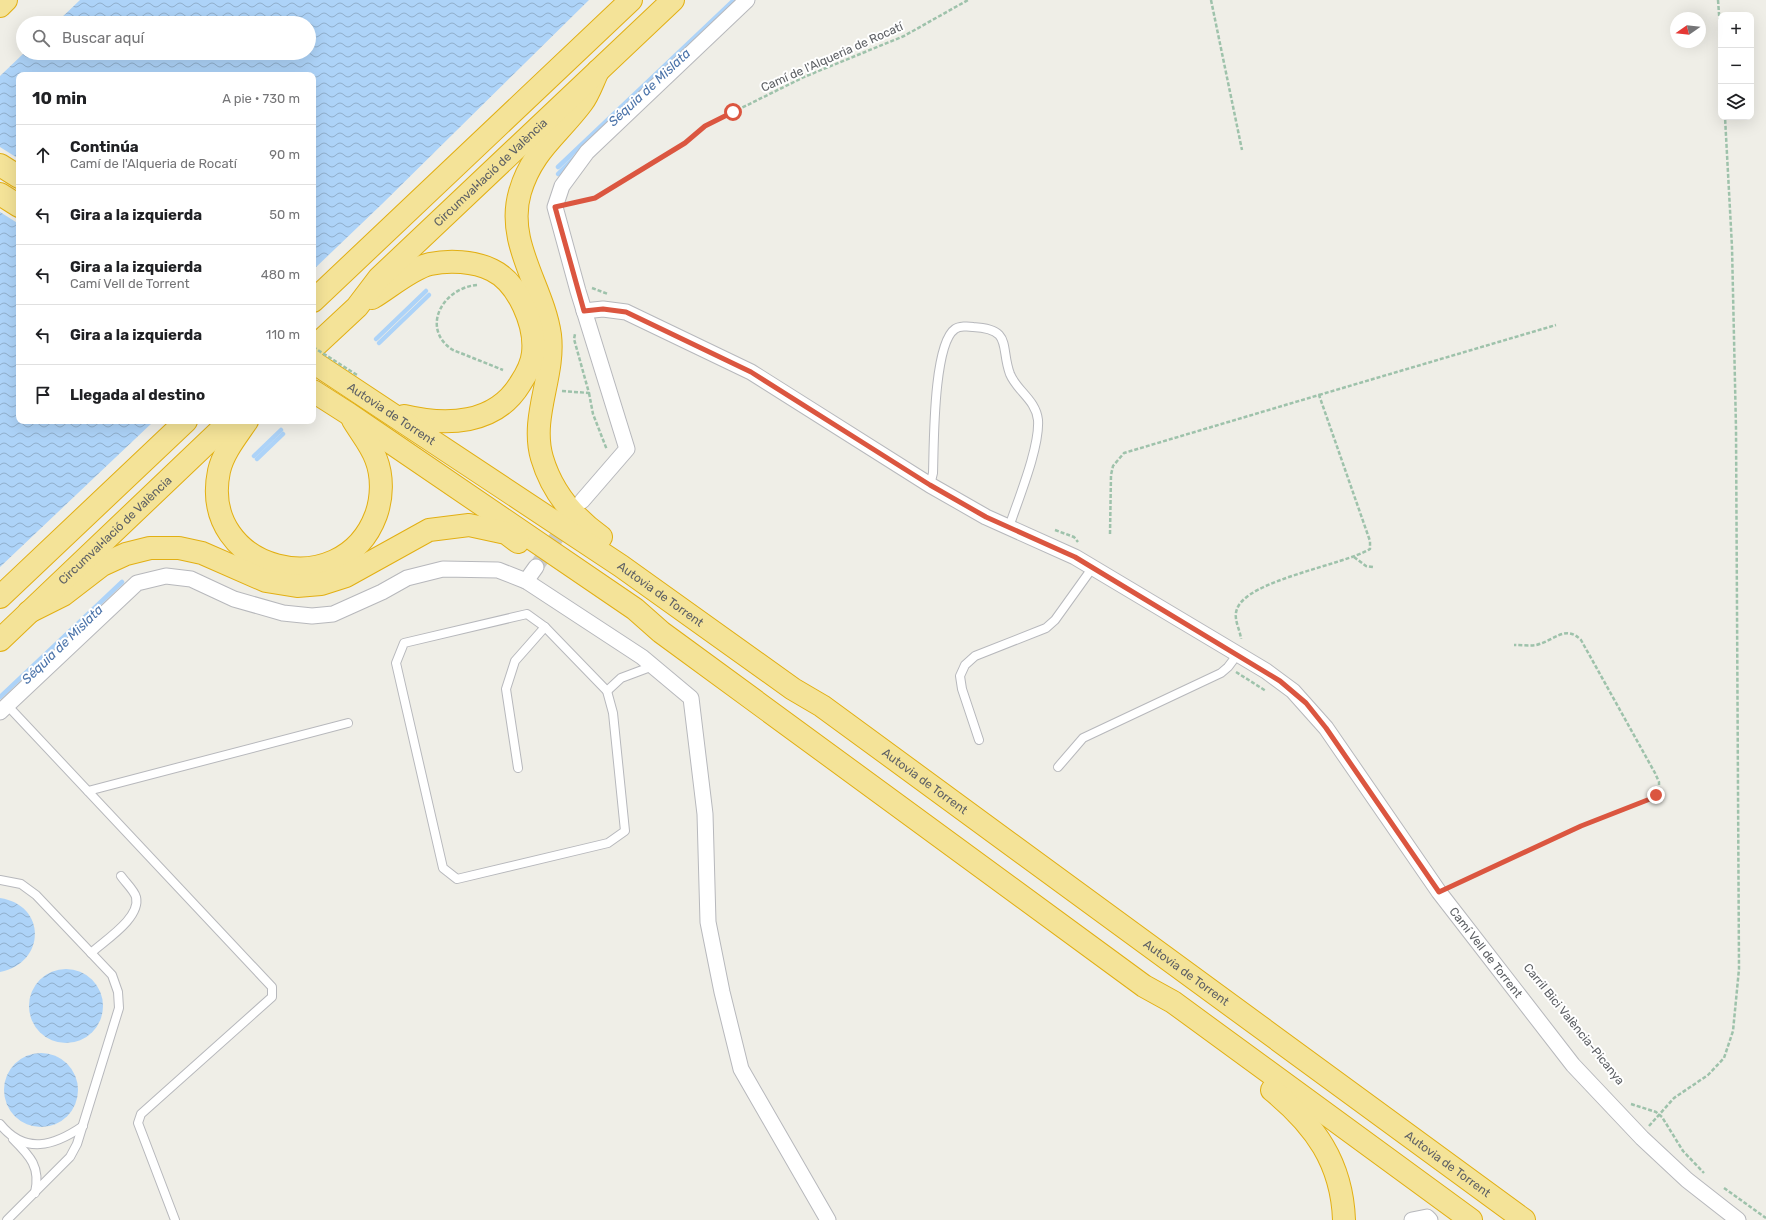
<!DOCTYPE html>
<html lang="es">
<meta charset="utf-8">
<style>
body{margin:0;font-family:Rubik,sans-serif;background:#f2f2f2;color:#202124}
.controls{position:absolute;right:12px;top:12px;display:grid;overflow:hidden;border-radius:8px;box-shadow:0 4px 16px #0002}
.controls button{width:36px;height:36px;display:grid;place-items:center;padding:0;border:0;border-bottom:1px solid #e0e0e0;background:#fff;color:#202124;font:20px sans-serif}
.compass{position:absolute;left:1670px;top:12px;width:36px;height:36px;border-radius:50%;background:#fff;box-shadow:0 4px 16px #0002;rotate:256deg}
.stop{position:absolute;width:12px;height:12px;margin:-9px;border:3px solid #db5640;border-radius:50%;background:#fff}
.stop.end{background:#db5640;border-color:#fff;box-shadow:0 1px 4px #0008}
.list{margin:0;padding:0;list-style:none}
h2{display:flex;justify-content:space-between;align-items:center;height:52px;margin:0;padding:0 16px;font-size:17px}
h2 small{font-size:13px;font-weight:400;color:#757577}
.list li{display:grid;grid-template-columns:26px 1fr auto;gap:12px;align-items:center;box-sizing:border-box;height:60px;padding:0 16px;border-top:1px solid #e0e0e0}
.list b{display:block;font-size:15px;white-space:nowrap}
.list p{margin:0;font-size:13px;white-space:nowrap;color:#757577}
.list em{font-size:13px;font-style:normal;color:#757577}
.icon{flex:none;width:22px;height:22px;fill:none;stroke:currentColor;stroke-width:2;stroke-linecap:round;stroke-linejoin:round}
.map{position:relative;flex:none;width:1766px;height:1220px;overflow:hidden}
.search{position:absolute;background:#fff;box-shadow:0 4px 16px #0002;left:16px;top:16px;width:300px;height:44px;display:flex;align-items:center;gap:10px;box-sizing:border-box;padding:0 14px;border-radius:22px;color:#757577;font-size:15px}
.panel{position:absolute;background:#fff;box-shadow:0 4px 16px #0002;left:16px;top:72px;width:300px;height:352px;border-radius:8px}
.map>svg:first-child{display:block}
.water{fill:url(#water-waves)}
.pier{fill:#efeee7}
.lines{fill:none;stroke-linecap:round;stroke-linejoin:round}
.stream{stroke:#add3f8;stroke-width:4.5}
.street-tunnel{stroke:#cbcbc6;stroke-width:15;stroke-dasharray:15 8;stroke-linecap:butt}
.lane-casing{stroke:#b7b8bc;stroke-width:10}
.street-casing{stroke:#b7b8bc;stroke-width:17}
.highway-casing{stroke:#e2af13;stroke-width:24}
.path{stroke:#9ec2ab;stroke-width:2.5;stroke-dasharray:4 2;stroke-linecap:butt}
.lane{stroke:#fff;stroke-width:8}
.street{stroke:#fff;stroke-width:15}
.highway{stroke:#f4e398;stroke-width:22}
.path-bridge{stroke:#9ec2ab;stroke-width:2.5;stroke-dasharray:4 2;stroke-linecap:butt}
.route{stroke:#db5640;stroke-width:5}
.labels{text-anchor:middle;stroke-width:4;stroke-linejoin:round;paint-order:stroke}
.street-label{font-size:12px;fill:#5e6165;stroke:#fff}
.water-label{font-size:13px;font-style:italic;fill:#4b73a9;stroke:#fff}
</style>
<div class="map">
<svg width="1766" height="1220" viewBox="0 0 1766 1220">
<defs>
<pattern id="water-waves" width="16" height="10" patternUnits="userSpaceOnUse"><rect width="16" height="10" fill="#add3f8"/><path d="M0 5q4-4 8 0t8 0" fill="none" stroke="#90afcc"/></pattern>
</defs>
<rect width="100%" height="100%" fill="#efeee7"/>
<!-- water -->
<g class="water">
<path d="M80,0H589L382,204L313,270V75H19V421H154L0,567V76L24,53H309V23H56Z"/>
<path d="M0,898C47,905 46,963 0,972Z"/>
<circle cx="66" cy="1006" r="37"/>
<circle cx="41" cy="1090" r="37"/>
</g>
<!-- pier -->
<path class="pier" d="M0,147L19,159V224L0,212Z"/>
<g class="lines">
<!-- stream -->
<g class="stream">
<path d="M558,167L734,0"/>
<path d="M558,174L574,158"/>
<path d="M376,339L426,291"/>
<path d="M379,343L429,295"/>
<path d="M254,456L281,430"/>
<path d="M257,459L283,434"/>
<path d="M0,697L122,582"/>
</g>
<!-- street-tunnel -->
<path class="street-tunnel" d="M536,567L568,521"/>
<defs>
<g id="lane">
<path d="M930,485L933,473C934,446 933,344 955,329C959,326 968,326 973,327C1013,329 1000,347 1010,374C1017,391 1036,400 1038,420C1040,447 1018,500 1009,527"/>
<path d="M527,614L545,627L607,691L613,713L625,831L608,843L457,879L443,868L396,663L404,643Z"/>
<path d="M607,691L621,678L653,666"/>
<path d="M7,705L272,987V997L141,1114L138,1123L175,1220"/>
<path d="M979,740L962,689L960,676L965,665L975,656L1046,628L1055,620L1093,567"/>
<path d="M1058,767L1083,738L1221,673L1228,667L1237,655"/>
<path d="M518,768L506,689L515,661L545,627"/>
<path d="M88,791L348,723"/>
<path d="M0,880L21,884L36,895L112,975L118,992L119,1008L77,1144L70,1157L7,1220"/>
<path d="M91,953C105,940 141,918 136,897C134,890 125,882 121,876"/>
<path d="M0,1124C25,1155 54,1146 83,1126"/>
<path d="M13,1139C30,1156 41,1167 35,1193"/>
</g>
<g id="street">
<path id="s1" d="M584,311L603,309L626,312L751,372L930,485L986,517L1075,557L1266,671L1293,691L1326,728L1439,892L1573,1065L1642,1138L1687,1180L1738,1220"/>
<path d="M582,501L627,449L578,291L555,207L562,186L587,152L747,0"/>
<path d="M526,581L536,567"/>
<path d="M0,712L137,583L166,576L191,579L234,599L283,613L312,616L333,614L382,592L407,578L443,569L498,570L526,581L642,657L691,698L705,814L708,922L722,992L741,1069L828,1220"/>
<path d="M1412,1220L1427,1217L1430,1220"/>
</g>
<g id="highway">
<path d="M0,6L6,0"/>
<path d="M598,71C593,81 589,94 582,103C558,135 532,151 520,192C505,243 543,286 550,335C555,376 530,417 542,458C552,492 573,517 601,537"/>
<path d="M0,165L19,177"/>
<path d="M0,194L19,206"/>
<path d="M372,298C389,288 412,268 430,264C449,260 474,261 492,270C519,283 536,326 533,353C532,364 526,375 520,384C495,425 446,426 404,416"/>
<path d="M313,301L631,0"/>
<path id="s2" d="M313,348L357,307L379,278L673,0"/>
<path id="s3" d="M313,362L621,566L793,689L822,706L1524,1220"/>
<path d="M313,391L349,414L635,609L661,632L1144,986L1173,1002L1471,1220"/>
<path d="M247,421C236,437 223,453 219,471C198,572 342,607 376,515C382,498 383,477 376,459C371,445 360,432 353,420"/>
<path d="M0,597L186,421"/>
<path d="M29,612L63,595L102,565L126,554L150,548H179L202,553L266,581L297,586L321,584L346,576L429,530L469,525L506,533L518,542"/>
<path id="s4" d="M0,640L230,421"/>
<path d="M1272,1090C1315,1125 1342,1163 1344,1220"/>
</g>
</defs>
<!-- lane casing -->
<use href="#lane" class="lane-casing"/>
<!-- street casing -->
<use href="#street" class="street-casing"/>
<!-- highway casing -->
<use href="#highway" class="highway-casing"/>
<!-- path -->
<g class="path">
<path d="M1211,0L1242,150"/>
<path d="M1718,0L1721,42"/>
<path d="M571,203L595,198L685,143L705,126L804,77L904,36L968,0"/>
<path d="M477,285C442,288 420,329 453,350L503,370"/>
<path d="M592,288L608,294"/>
<path d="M562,391L589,393L574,339L575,334"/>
<path d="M589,393L593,414L607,450"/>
<path d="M1319,395L1556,325"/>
<path d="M1055,530L1074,537L1078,542"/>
<path d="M1110,534L1111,475L1113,466L1124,453L1319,395L1370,541V549C1344,565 1247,580 1237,609C1233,619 1240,629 1241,639"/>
<path d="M1354,557L1366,566L1373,567"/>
<path d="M1236,672L1266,691"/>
<path d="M1452,886L1581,826L1650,799L1659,790V782L1655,773L1581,640C1565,624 1554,641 1536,645C1529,646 1521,645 1514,645"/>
<path d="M1631,1104L1656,1112L1662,1117L1683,1151L1704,1173"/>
<path d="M1649,1126L1674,1098L1708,1075L1724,1058L1733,1031L1739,969L1736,428L1732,247L1725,117"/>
<path d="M1724,1188L1766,1218"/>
</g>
<!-- lane -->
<use href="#lane" class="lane"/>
<!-- street -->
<use href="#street" class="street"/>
<!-- highway -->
<use href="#highway" class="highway"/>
<!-- path-bridge -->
<path class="path-bridge" d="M313,347L357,375"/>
</g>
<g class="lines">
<!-- route -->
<path class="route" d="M733,112L705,126L685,143L595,198L555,207L584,311L603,309L626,312L751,372L930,485L986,517L1075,557L1280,681L1306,703L1326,728L1439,892L1581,826L1650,799L1656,795"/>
</g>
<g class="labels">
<!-- street labels -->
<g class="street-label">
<text transform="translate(832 57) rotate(-24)" y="4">Camí de l'Alqueria de Rocatí</text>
<text dy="4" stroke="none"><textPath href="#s2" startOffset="250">Circumval·lació de València</textPath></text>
<text dy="4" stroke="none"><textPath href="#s3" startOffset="94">Autovia de Torrent</textPath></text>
<text dy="4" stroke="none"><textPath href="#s4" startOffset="159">Circumval·lació de València</textPath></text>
<text dy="4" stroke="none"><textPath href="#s3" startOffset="418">Autovia de Torrent</textPath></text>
<text dy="4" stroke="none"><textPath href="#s3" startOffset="742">Autovia de Torrent</textPath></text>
<text dy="4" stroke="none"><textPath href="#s1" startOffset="1136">Camí Vell de Torrent</textPath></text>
<text dy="4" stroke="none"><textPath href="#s3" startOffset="1066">Autovia de Torrent</textPath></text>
<text transform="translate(1574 1024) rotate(51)" y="4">Carril Bici València-Picanya</text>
<text dy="4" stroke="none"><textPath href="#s3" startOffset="1390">Autovia de Torrent</textPath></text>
</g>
<!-- water labels -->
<g class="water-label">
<text transform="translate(649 87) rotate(-43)" y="5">Séquia de Mislata</text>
<text transform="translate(62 644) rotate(-44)" y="5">Séquia de Mislata</text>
</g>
</g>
</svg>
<div class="controls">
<button>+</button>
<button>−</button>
<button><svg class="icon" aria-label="layers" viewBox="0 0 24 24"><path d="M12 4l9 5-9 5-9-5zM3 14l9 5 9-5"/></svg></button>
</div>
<svg class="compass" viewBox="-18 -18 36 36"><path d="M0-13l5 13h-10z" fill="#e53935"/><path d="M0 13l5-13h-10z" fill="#757577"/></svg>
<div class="stop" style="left:733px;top:112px"></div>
<div class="stop end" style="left:1656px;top:795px"></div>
<div class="search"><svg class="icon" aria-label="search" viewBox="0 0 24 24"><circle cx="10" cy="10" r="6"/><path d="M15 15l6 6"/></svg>Buscar aquí</div>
<section class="panel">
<h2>10 min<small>A pie · 730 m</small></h2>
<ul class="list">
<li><svg class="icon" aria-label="ahead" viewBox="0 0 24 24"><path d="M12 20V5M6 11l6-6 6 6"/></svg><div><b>Continúa</b><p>Camí de l'Alqueria de Rocatí</p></div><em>90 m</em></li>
<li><svg class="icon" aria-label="left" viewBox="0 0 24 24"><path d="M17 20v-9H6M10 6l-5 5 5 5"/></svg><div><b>Gira a la izquierda</b></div><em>50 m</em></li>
<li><svg class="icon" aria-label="left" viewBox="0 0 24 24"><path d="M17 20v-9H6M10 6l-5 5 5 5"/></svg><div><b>Gira a la izquierda</b><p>Camí Vell de Torrent</p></div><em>480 m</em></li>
<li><svg class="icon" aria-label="left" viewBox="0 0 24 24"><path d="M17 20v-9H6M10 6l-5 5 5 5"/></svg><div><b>Gira a la izquierda</b></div><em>110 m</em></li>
<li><svg class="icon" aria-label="arrive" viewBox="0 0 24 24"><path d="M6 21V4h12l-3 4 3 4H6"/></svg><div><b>Llegada al destino</b></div></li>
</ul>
</section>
</div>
